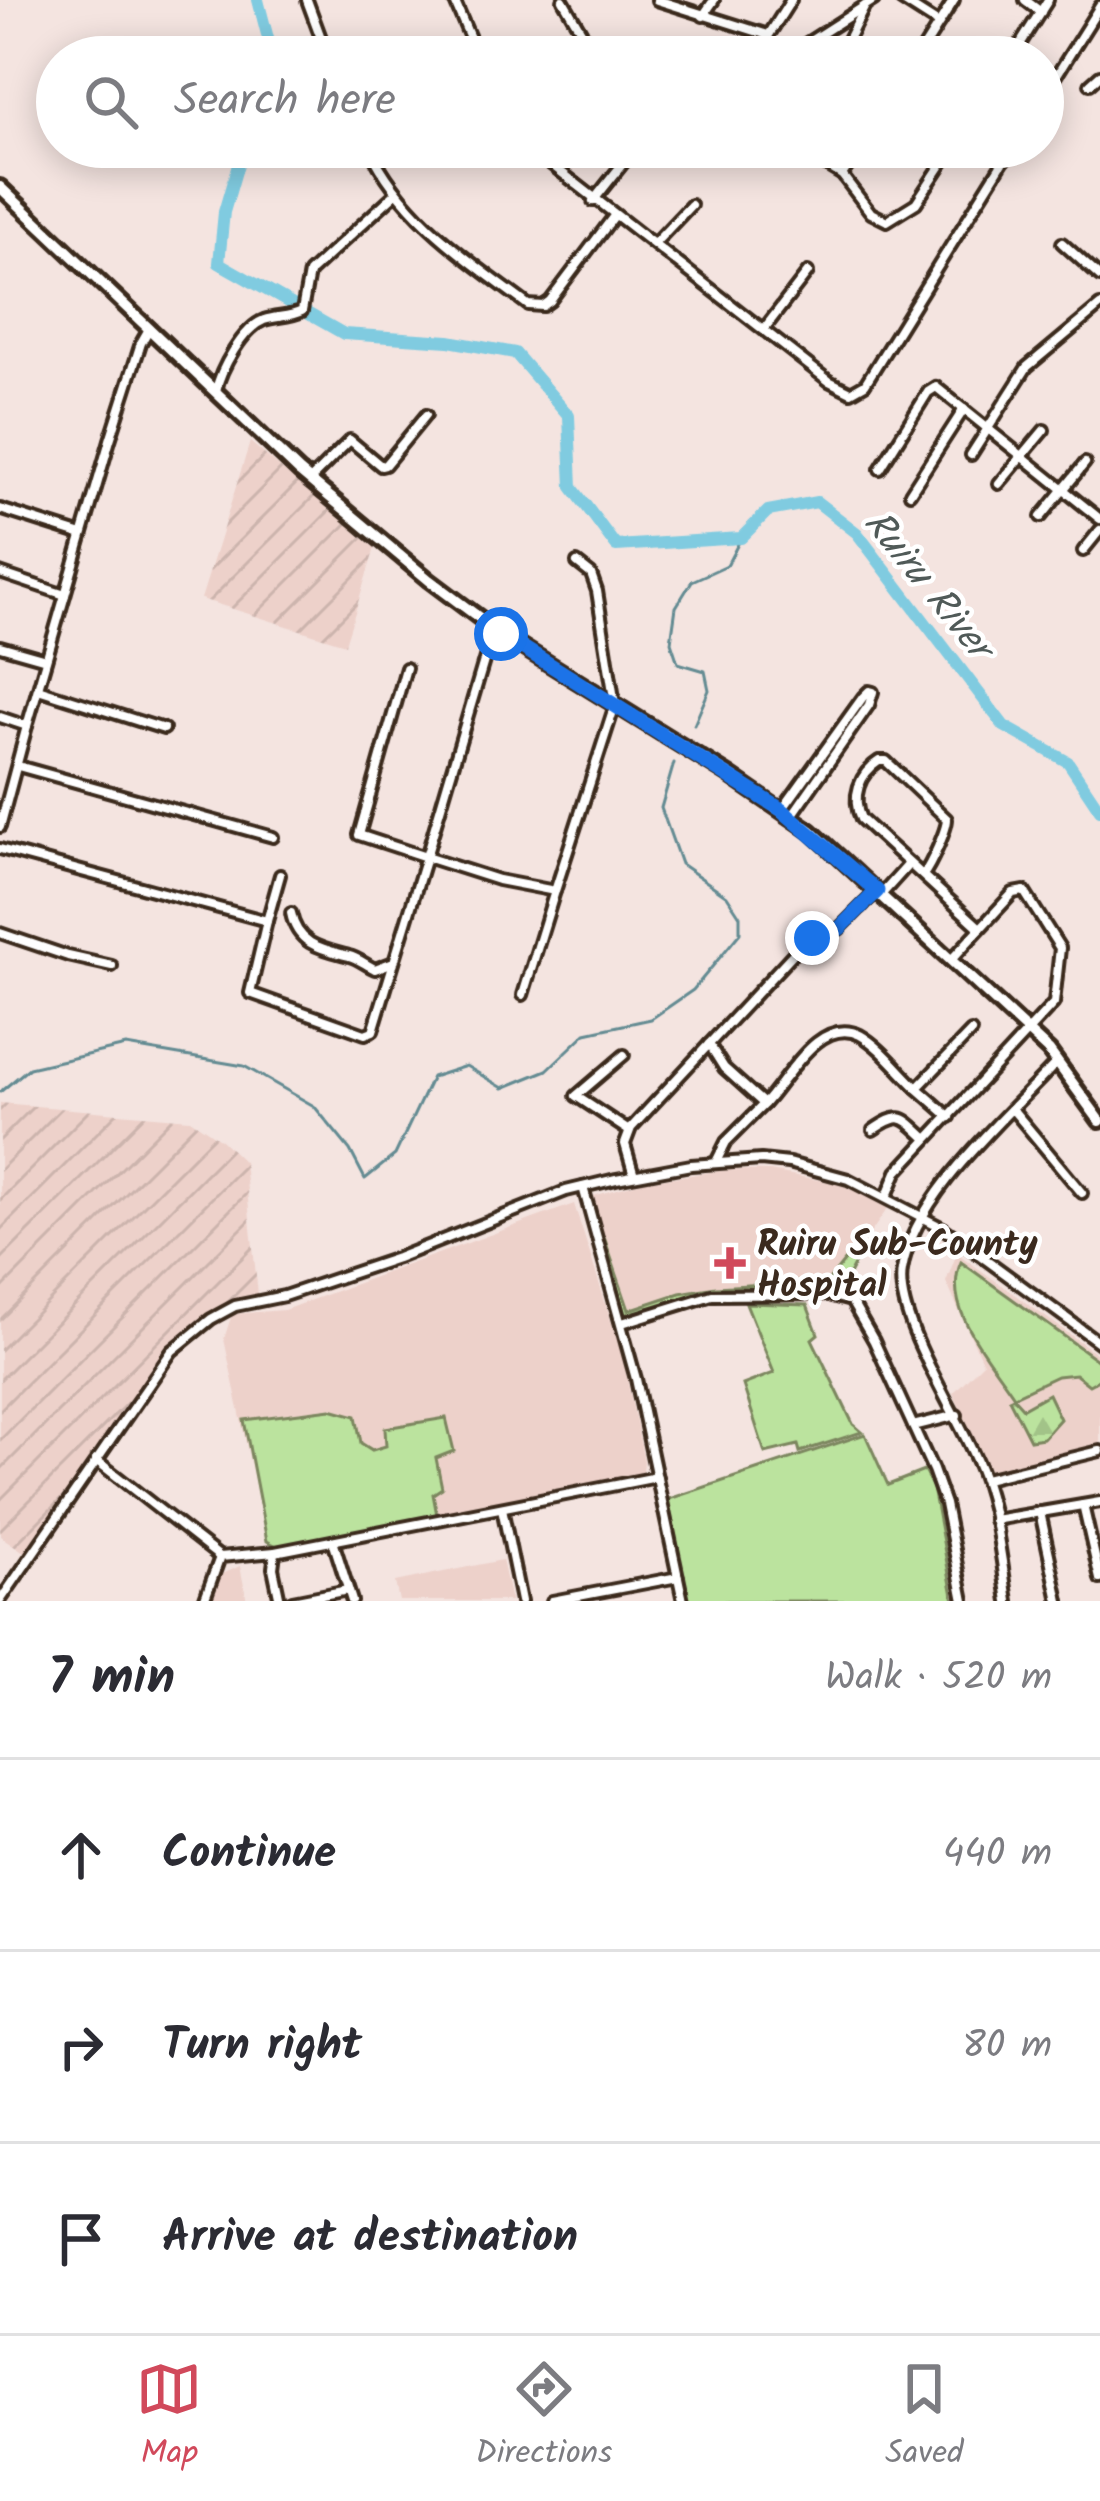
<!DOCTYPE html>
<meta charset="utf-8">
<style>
body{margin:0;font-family:Kalam,sans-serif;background:#f2f2f3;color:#2b2b33}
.stop{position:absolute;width:36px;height:36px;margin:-27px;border:9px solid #1a73e8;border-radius:50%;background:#fff}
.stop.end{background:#1a73e8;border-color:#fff;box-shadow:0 3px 12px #0008}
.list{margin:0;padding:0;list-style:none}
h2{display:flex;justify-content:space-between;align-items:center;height:156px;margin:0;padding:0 48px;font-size:51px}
h2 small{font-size:39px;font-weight:400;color:#7c7c81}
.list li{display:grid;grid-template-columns:78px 1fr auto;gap:36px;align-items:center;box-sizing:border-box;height:192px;padding:0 48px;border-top:3px solid #e1e1e2}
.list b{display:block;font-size:45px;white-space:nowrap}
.list em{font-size:39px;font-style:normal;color:#7c7c81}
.icon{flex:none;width:66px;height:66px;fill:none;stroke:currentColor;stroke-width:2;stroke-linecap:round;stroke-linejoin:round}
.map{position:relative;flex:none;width:1100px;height:1601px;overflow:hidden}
.search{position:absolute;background:#fff;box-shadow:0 6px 30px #0003;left:36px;right:36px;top:36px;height:132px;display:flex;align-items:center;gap:30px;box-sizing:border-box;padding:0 42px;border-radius:66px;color:#7c7c81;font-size:45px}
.sheet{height:732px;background:#fff}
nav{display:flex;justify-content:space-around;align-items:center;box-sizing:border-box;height:168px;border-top:3px solid #e1e1e2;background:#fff;font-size:33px;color:#7c7c81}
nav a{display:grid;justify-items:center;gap:6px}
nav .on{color:#d1495b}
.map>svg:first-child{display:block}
.built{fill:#edd1ca}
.industrial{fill:url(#industrial-furrows)}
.green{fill:#bbe39e;stroke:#7b865e;stroke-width:3}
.forest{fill:url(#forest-firs);stroke:#7b865e;stroke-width:3}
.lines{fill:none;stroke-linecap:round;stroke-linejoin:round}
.stream{stroke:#648b92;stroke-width:3}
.river{stroke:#80cbe0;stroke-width:12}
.street-casing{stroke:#3b2a1e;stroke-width:16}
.secondary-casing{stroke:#3b2a1e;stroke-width:20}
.street{stroke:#fff;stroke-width:8}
.secondary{stroke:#fff;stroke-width:10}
.route{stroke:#1a73e8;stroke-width:15}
.poi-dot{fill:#d1495b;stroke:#fff;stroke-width:4.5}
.labels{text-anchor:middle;stroke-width:9;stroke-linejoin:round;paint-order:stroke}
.poi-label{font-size:36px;font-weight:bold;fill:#3b2a1e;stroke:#fff;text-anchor:start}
.water-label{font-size:39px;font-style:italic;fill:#505a58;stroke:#fff}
</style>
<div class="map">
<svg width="1100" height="1601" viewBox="0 0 1100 1601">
<defs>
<pattern id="industrial-furrows" width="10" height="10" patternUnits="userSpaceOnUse" patternTransform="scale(3)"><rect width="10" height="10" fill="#edd1ca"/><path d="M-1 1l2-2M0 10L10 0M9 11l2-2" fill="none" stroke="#ccb4ad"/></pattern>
<pattern id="forest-firs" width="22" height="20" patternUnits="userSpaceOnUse" patternTransform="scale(3)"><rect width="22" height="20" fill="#bbe39e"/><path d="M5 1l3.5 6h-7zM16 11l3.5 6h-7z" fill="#a2c388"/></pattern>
</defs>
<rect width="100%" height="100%" fill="#f4e4e0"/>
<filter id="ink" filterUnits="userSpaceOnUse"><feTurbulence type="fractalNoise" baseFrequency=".00833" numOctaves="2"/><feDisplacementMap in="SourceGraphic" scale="24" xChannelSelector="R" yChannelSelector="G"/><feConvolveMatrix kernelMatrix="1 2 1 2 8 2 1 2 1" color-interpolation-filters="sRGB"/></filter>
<g filter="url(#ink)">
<!-- built -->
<g class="built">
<path d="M726,1170L770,1171L840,1184L890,1205L834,1286L693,1293L626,1312L590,1197L645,1181Z"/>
<path d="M574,1204L623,1358L644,1461L643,1472L605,1483L277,1546L267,1541L224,1339L232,1314L284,1310Z"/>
<path d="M957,1253L1100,1356V1447L994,1472L988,1469L953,1393L983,1363L946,1282Z"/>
<path d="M502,1560L511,1601H399L395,1582Z"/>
<path d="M240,1566L247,1601H209L212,1579Z"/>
</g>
<!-- industrial -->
<g class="industrial">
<path d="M250,442L375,548L345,644L201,599Z"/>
<path d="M0,1103L190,1119L221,1140L244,1162L258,1294L229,1302L180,1336L27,1554L0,1536Z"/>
</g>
<!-- green -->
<g class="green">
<path d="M961,1262L1100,1362V1379L1089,1385L1075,1374L1057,1376L1014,1396C990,1359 941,1308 961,1262Z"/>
<path d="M746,1303L807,1305L818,1334L812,1339L853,1424L862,1432L800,1452L798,1445L765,1453L743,1385L774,1373Z"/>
<path d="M331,1409L356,1416L361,1443L372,1450L386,1446L385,1428L446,1418L454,1451L436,1458L442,1488L433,1494L437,1515L277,1546L267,1541L244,1420Z"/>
<path d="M865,1434L888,1485L924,1471L933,1488L954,1601H687L666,1500Z"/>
</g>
<!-- forest -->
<g class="forest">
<path d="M605,1240L629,1310L680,1293L716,1287L829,1280L849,1255L857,1259L841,1290L692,1295L627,1317L620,1309L603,1242Z"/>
<path d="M1048,1394L1060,1419L1043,1438L1030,1440L1009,1399L1013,1397L1023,1408Z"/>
</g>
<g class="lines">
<!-- stream -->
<g class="stream">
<path d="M694,725L709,690L705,671L678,663L671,642L676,607L692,581L727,565L741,538"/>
<path d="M0,1092L29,1068L126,1046L244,1066L314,1106L350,1150L365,1179L395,1155L432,1077L466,1066L503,1088L547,1070L586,1033L651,1019L693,990L740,933V916L727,896L681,864L661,808L674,763"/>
</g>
<!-- river -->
<g class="river">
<path d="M258,0L270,46L267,57"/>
<path d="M243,147L224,212L219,263L344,334L449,341L515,353L569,416L572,487L616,546L741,538L768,511L817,502L857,533L1004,726L1068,762L1100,810"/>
</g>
<defs>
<g id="street">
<path d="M307,0L328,57"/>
<path d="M454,0L478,57"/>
<path d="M563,0L596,57"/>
<path d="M657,0L768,35"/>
<path d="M901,0L937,23"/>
<path d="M1025,0L1041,12"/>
<path d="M703,16L714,0"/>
<path d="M755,57L791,0"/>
<path d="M785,57L874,0"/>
<path d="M839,57L865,6"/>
<path d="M918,57L954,0"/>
<path d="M1012,57L1048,0"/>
<path d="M1090,84L1100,75"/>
<path d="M1043,97L1100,6"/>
<path d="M369,147C402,217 468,260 528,305L543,306L550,301L614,216"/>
<path d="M529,147L829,381L851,392L865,384L1012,147"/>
<path d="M796,147L842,175L871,213L887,221L916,203L953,147"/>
<path d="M842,175L861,147"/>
<path d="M593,201L636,147"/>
<path d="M655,243L691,205"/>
<path d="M1062,243L1100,277"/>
<path d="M764,329L808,272"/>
<path d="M216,391C220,370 243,328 264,320C277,316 290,317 302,311L309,273L395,194"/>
<path d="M971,455L1027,367L1100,306"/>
<path d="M880,469L928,392L936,387L1100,519"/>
<path d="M310,480L350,440L381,466L385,465L426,415"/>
<path d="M999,484L1044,430"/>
<path d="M910,493L964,409"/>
<path d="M0,509L82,535"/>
<path d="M1041,517L1085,463"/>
<path d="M1083,551L1100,530"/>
<path d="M0,573L65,595"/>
<path d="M501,634L486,654L426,857L498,880L555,891L615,705L597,591L591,574L577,563"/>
<path d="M0,646L46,659"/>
<path d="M38,689L164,729"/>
<path d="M0,717L27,726L110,440L141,343L149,329"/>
<path d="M18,766L273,837"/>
<path d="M782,810L863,697L869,691L873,692L869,705L791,817"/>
<path d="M0,827L27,726"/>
<path d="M0,849L267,921L280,875"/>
<path d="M923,875C931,865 947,829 947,819L886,761H879C859,774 851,797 861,819L980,928"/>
<path d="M881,895L909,864"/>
<path d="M291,913C297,945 322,949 349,956C358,958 366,965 375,969L391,963"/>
<path d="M267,921L250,993L365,1034L373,1031L426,857L359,835L406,668"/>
<path d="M0,933L68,956L112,966"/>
<path d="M523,995L555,891"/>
<path d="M709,1044L724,1068L764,1104L726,1142L716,1162"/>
<path d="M624,1055L576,1096L629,1131"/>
<path d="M764,1104C787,1080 819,1015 860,1035C880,1046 900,1072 917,1088"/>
<path d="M1013,1110L1082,1193"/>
<path d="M950,1117L917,1088L971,1032"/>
<path d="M873,1130C902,1110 903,1117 927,1139"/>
<path d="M634,1175L625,1144L631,1128L804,942L839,929L877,891"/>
<path d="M583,1187L636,1379L683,1601"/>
<path d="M887,1196L897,1172L1054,1003L1060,948L1024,891L1013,893L951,960"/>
<path d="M622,1323L712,1295L824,1294L851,1301L874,1341L933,1470L945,1504L964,1601"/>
<path d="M913,1426L957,1415"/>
<path d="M96,1460L220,1557"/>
<path d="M985,1479L1100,1451"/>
<path d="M1083,1505L1100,1579"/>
<path d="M502,1508L521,1601"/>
<path d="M1040,1512L1059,1601"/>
<path d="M994,1520L1100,1502"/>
<path d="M333,1541L352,1601"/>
<path d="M275,1552L273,1568L280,1601"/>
<path d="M0,1601L172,1351L211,1319L235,1306L284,1296L397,1258L566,1191L616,1179L691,1165L761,1160L789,1163L848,1179L943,1228L1100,1343"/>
<path d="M204,1601L220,1557L275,1552L657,1477"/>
<path d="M292,1601L348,1590"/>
<path d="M552,1601L678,1577"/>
<path d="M1008,1601C1001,1559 997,1514 982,1474C963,1420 893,1321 902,1270C914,1195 1005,1118 1055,1064"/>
</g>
<path id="secondary" d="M0,187L300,472L429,580L501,634L729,775L811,831L1049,1051L1100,1121"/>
</defs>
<!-- street casing -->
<use href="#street" class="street-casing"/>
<!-- secondary casing -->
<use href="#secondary" class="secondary-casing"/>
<!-- street -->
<use href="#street" class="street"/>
<!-- secondary -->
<use href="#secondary" class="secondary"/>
</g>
</g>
<g class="lines" filter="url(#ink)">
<!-- route -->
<path class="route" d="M501,634L782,810L877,891L839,929L812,938"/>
</g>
<!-- markers -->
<path class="poi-dot" d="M724 1245h12v12h12v12h-12v12h-12v-12h-12v-12h12z"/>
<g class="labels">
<!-- poi labels -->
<g class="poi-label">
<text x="757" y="1255">Ruiru Sub-County<tspan x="757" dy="41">Hospital</tspan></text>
</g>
<!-- water labels -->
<g class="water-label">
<text transform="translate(929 583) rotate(51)" y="14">Ruiru River</text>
</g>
</g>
</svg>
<div class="stop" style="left:501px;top:634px"></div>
<div class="stop end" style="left:812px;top:938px"></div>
<div class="search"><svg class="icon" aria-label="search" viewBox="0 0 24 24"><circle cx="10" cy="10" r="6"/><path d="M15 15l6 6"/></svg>Search here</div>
</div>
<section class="sheet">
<h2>7 min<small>Walk · 520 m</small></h2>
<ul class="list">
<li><svg class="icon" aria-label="ahead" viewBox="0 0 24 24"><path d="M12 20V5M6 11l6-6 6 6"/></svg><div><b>Continue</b></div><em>440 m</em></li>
<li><svg class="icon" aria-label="right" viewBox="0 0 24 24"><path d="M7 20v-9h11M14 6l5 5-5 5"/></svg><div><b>Turn right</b></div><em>80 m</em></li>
<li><svg class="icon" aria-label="arrive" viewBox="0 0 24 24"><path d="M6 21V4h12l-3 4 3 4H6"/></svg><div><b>Arrive at destination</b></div></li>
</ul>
</section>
<nav>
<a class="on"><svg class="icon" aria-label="map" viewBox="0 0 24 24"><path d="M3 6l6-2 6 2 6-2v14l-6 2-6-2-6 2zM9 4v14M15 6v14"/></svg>Map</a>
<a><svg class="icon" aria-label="directions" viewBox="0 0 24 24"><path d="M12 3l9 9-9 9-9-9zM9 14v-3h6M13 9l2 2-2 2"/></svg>Directions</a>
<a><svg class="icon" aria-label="saved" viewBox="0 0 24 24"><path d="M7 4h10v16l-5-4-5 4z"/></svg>Saved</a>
</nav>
